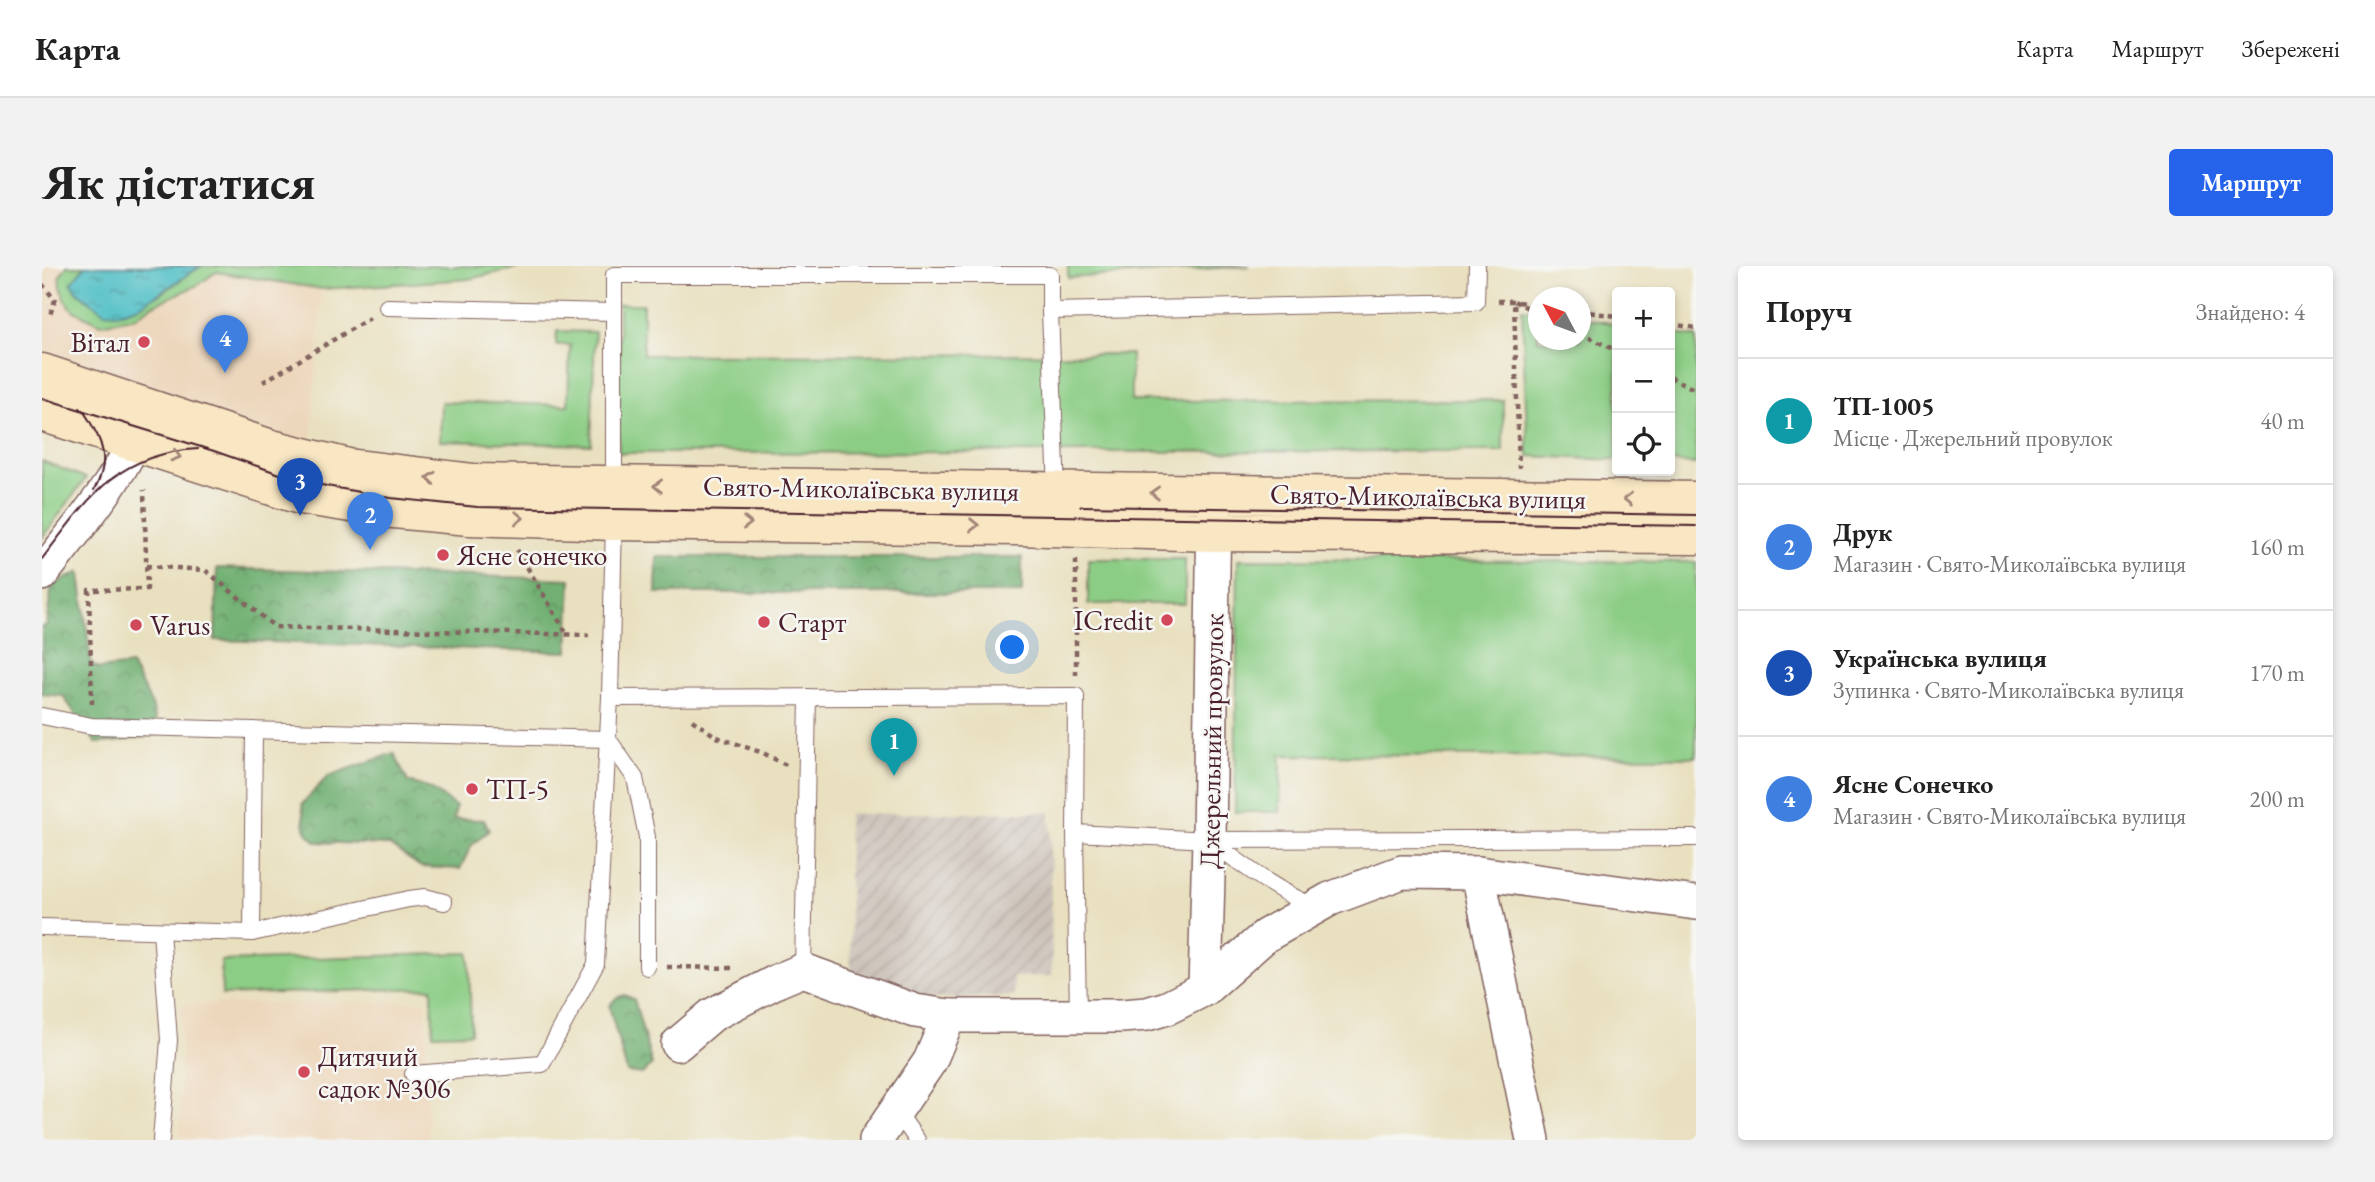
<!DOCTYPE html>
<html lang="uk">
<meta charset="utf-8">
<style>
body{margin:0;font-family:"EB Garamond",serif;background:#f2f2f2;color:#222}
.controls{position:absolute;right:21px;top:21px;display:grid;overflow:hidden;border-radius:7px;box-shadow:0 4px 10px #0003}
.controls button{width:63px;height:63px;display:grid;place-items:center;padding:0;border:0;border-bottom:2px solid #e0e0e0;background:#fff;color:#222;font:35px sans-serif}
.compass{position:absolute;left:1486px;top:21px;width:63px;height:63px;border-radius:50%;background:#fff;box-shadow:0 4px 10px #0003;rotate:311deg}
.you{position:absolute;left:971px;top:382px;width:24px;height:24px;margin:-18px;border:5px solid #fff;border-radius:50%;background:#1a73e8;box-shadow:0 0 0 10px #1a73e833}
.badge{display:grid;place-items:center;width:46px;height:46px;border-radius:50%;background:#2563eb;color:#fff;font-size:23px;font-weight:700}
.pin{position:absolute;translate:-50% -58px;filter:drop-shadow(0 2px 4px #0008)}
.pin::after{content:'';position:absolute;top:37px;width:24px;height:21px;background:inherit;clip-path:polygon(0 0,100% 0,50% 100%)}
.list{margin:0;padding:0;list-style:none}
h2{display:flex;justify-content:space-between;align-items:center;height:91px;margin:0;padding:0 28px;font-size:30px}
h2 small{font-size:23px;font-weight:400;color:#767676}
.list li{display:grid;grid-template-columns:46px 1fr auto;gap:21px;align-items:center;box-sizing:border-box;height:126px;padding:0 28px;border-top:2px solid #e0e0e0}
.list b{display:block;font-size:26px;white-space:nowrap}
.list p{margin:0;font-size:23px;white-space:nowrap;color:#767676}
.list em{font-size:23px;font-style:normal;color:#767676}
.icon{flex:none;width:38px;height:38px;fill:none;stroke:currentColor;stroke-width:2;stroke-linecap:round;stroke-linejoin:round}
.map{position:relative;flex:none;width:1654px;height:874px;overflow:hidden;border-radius:7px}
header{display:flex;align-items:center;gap:42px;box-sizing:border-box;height:98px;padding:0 35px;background:#fff;border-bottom:2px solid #e0e0e0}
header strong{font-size:33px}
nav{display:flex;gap:38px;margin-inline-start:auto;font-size:24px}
.intro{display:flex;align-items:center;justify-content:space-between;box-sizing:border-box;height:168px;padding:0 42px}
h1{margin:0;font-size:49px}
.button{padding:18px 32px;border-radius:7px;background:#2563eb;color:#fff;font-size:24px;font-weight:700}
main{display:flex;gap:42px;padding:0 42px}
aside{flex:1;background:#fff;border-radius:7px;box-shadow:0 4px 10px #0003}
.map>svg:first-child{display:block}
.built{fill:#edd7bb}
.industrial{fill:url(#industrial-furrows)}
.grass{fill:#8ccd85;stroke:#6b7658;stroke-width:2}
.forest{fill:url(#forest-crowns);stroke:#5e684e;stroke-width:2}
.water{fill:url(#water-ripples);stroke:#4e7078;stroke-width:2}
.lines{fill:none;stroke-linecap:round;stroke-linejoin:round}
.lane-casing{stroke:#82635f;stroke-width:18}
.street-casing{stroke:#82635f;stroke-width:36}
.secondary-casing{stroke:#82635f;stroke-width:41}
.path{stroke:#82635f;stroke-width:4.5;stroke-dasharray:5 5;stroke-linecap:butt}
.lane{stroke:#fff;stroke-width:16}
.street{stroke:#fff;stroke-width:33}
.secondary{stroke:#f9e7c3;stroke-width:38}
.tram{stroke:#4a1f2b;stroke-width:2}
.oneway{stroke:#a28377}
.poi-dot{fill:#d1495b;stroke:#f6f6f2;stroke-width:2.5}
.labels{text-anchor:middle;stroke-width:5;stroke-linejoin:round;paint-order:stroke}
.poi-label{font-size:28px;fill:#4a1f2b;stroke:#f6f6f2;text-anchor:start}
.street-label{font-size:28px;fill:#4a1f2b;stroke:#f6f6f2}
</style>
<header>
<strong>Карта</strong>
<nav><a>Карта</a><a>Маршрут</a><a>Збережені</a></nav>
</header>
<div class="intro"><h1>Як дістатися</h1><a class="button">Маршрут</a></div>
<main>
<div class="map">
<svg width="1654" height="874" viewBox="0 0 1654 874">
<defs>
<pattern id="industrial-furrows" width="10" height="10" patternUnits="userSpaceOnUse" patternTransform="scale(1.75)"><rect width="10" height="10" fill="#ccc2b9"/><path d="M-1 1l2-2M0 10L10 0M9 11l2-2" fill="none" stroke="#b1a69f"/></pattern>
<pattern id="forest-crowns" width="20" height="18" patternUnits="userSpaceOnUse" patternTransform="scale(1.75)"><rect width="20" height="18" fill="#71b072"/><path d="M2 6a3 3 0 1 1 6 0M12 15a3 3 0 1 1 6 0" fill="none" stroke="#5f8f5e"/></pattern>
<pattern id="water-ripples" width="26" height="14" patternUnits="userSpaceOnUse" patternTransform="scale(1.75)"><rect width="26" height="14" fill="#51c0c6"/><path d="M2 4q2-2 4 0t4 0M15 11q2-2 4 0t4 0" fill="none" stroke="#459ba1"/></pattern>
</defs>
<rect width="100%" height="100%" fill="#f6f6f2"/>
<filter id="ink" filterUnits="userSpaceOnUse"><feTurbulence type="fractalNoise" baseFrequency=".0143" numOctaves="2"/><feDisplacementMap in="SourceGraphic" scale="14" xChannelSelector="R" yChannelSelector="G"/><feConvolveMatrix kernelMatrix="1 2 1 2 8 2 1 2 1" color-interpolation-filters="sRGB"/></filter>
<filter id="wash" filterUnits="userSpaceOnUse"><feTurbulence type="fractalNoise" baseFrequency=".00686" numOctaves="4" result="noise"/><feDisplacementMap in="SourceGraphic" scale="28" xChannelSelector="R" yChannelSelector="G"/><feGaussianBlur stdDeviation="1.57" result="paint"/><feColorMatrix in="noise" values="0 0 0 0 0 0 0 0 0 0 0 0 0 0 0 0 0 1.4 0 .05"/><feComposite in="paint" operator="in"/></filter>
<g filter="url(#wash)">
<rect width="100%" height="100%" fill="#e9e0bf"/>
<!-- built -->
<g class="built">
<path d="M0,0H25L17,11L94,51L109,40L156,19L174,6L280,23L268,193L0,107Z"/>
<path d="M384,736L386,874H138L139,738Z"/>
</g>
<!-- industrial -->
<path class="industrial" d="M1008,546L1010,710L971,711L972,730L860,734V715L809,716L806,548Z"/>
<!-- grass -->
<g class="grass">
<path d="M25,0H43L29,17L34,25L62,45L115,30L159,0H484L427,13L280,23L174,6L156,19L109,40L94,51L59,58L32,45L22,33L17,11Z"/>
<path d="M1026,0H1208L1026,12Z"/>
<path d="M577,38H601V89L1089,88V135L1461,134V185L577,187Z"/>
<path d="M1480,43L1496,46V74H1538L1539,52L1575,58V194L1486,190Z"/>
<path d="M515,65L553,66L549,179L398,175L399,136L526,139L528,79H514Z"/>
<path d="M1628,67L1654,71V198L1628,196Z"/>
<path d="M0,195L44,212L0,272Z"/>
<rect x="1046" y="293" width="97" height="45"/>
<path d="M1196,293L1654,296V491L1239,489L1238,546H1193Z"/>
<path d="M427,687L429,767L391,768L390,722L180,729L179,695Z"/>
</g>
<!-- forest -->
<g class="forest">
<path d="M615,291H980V327H614Z"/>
<path d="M175,302L529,313L526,386L173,374Z"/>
<path d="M38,306L49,398L57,403L89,399L110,439L117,468L72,476L54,477L21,430L0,428V360H4L10,319Z"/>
<path d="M352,487L366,516L389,523L414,541L412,553L442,554L447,564L429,580L418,603L379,601L347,579L274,576L266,568L263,562L260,538L286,510Z"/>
<path d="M582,729L592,733L610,799L600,808L585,806L567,740L574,732Z"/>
</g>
<!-- water -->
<path class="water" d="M43,0H159L98,40L76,47L62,46L34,25L29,17Z"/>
</g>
<g filter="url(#ink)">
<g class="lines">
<defs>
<g id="lane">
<path d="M345,41L571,46"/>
<path d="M1008,45L1015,227"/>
<path d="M572,221V9H1008V45L1434,36L1435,0"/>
<path d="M568,432L1034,430L1033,567L1167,574L1654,572"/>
<path d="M0,450L50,460L566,473"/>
<path d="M566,473L593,512L605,571V701"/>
<path d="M1033,567L1036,749"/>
<path d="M1167,574C1201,599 1235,626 1274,641"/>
<path d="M0,661L210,667L367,633L383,631L402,636"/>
<path d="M119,665L127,774L119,874"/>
<path d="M210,667L212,465"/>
<path d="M761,704L766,431"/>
<path d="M371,808L500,798L554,698L568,432L572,254"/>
<path d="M854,844L875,874"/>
</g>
<g id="street">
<path d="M0,308C36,260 81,211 102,154"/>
<path d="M1436,607L1491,874"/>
<path d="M1163,723L1167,574L1172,239"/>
<path d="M636,778L670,749L735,715L761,704L873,745L907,750H1080L1105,748L1125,742L1163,723L1223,670L1288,633L1360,606L1436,607L1654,637"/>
<path d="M834,874L888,795L907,750"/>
</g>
<g id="secondary">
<path d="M0,107L229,183L306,202L432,217L1654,235"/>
<path d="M0,146L258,229L341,242L428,250L572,255L974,260L1172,266L1654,269"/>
</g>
</defs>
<!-- lane casing -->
<use href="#lane" class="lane-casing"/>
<!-- street casing -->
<use href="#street" class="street-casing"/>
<!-- secondary casing -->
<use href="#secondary" class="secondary-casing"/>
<!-- path -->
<g class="path">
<path d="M0,18L13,34L8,49"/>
<path d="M1456,35H1472L1477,202"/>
<path d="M1472,35L1496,47"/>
<path d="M1476,36L1496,39"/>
<path d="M1538,45L1575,50"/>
<path d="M1628,58L1654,62"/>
<path d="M1538,67L1575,85"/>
<path d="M1628,111L1654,124"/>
<path d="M221,116L328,52"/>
<path d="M475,284L525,368"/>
<path d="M1034,294V411"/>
<path d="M104,300L163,304L233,361L547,369"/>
<path d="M50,438L47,324L105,323L102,224"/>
<path d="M650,454L675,471L721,487L746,500"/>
<path d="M625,701L693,702"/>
</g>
<!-- lane -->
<use href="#lane" class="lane"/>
<!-- street -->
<use href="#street" class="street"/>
<!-- secondary -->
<use href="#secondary" class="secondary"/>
<!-- tram -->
<g class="tram">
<path d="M0,132L172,185L258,215L349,232L435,241L1654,260"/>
<path d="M38,142C44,147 47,154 51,161C64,183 65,201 52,224"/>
<path d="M1038,240L1654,249"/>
<path d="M0,293C45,234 74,187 156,183"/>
</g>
</g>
<!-- one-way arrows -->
<defs><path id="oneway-chevron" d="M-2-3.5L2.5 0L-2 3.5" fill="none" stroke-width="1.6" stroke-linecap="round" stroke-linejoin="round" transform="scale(1.75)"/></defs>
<g class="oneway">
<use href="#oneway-chevron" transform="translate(134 190) rotate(17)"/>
<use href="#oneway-chevron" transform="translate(389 212) rotate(-174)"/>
<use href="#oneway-chevron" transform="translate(616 220) rotate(-179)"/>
<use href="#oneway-chevron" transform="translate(1113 227) rotate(-179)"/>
<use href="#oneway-chevron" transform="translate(1586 233) rotate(-179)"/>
<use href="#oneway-chevron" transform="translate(477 252) rotate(2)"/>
<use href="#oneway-chevron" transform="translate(705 257) rotate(1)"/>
<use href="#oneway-chevron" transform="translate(932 259) rotate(1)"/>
</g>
</g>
<!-- markers -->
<g class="poi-dot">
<circle cx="102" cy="76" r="7"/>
<circle cx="401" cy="289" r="7"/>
<circle cx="1125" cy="354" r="7"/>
<circle cx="722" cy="356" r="7"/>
<circle cx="94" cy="359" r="7"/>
<circle cx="430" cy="523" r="7"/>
<circle cx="262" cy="806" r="7"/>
</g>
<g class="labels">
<!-- poi labels -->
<g class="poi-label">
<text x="88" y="86" text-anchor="end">Вітал</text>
<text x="415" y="299">Ясне сонечко</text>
<text x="1111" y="364" text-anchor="end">ICredit</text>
<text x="736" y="366">Старт</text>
<text x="108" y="369">Varus</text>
<text x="444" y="533">ТП-5</text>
<text x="276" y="800">Дитячий<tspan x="276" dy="32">садок №306</tspan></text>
</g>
<!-- street labels -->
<g class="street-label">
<text transform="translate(819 222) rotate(1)" y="10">Свято-Миколаївська вулиця</text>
<text transform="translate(1386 230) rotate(1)" y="10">Свято-Миколаївська вулиця</text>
<text transform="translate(1169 475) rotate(-89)" y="10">Джерельний провулок</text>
</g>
</g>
</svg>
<div class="controls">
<button>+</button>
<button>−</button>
<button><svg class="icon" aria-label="locate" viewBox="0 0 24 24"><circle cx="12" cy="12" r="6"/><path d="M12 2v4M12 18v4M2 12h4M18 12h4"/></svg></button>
</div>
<svg class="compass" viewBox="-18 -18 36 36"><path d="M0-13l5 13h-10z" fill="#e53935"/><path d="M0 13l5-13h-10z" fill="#767676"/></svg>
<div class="you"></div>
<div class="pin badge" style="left:852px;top:510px;background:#0f9aa8">1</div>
<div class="pin badge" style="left:328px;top:284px;background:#3f7fe0">2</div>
<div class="pin badge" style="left:258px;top:250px;background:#1a4fb4">3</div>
<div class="pin badge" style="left:183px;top:107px;background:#3f7fe0">4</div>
</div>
<aside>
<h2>Поруч<small>Знайдено: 4</small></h2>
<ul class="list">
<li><span class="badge" style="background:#0f9aa8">1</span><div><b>ТП-1005</b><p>Місце · Джерельний провулок</p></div><em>40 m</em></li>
<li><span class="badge" style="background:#3f7fe0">2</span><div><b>Друк</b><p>Магазин · Свято-Миколаївська вулиця</p></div><em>160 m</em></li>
<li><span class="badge" style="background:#1a4fb4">3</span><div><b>Українська вулиця</b><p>Зупинка · Свято-Миколаївська вулиця</p></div><em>170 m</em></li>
<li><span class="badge" style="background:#3f7fe0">4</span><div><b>Ясне Сонечко</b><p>Магазин · Свято-Миколаївська вулиця</p></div><em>200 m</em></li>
</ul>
</aside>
</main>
